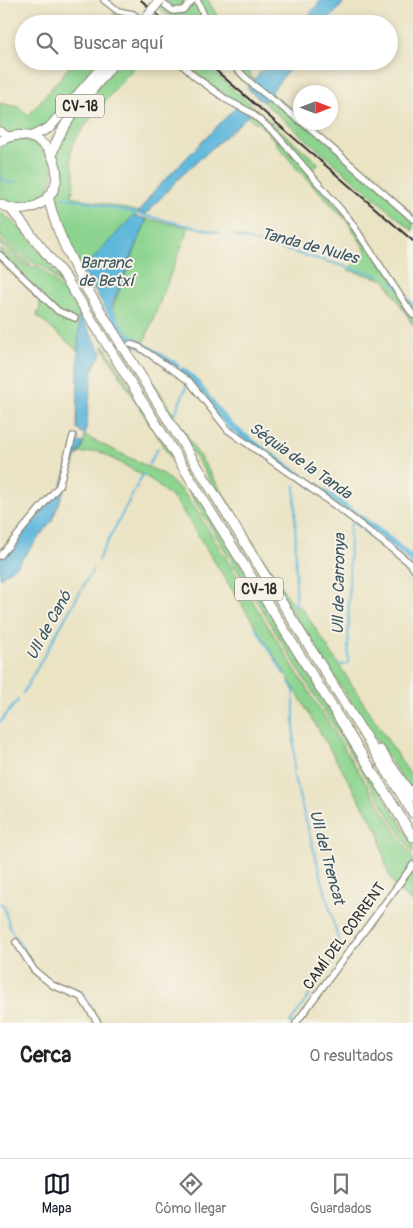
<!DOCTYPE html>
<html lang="es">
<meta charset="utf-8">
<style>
body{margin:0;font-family:Pangolin,sans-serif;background:#f6f6f6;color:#222}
.compass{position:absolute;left:293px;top:85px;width:45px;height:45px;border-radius:50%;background:#fff;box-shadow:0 2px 8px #0003;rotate:90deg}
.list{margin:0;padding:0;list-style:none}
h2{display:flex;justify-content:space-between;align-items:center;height:65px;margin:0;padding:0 20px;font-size:21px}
h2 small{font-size:16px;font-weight:400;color:#767676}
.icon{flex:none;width:28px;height:28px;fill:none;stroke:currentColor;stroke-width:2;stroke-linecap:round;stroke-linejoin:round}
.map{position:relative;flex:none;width:413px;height:1023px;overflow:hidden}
.search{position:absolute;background:#fff;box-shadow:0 2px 8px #0003;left:15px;right:15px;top:15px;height:55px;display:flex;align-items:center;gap:12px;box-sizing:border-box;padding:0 18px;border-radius:28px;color:#767676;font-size:19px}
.sheet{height:135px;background:#fff}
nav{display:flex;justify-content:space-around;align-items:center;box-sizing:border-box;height:70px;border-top:1px solid #e0e0e0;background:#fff;font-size:14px;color:#767676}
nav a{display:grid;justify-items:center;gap:2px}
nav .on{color:#111827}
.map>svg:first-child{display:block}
.green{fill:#8cd48f;stroke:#5c805d}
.water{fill:#5eb8dc;stroke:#447284}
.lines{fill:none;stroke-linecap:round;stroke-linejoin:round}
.stream{stroke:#5eb8dc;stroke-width:2}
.canal{stroke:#5eb8dc;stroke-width:7}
.minor-casing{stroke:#8a8778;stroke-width:8}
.tertiary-casing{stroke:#8a8778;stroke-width:9}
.primary-casing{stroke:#8a8778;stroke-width:11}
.minor{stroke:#fff;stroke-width:5.5}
.tertiary{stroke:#fff;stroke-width:7}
.primary{stroke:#fff;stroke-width:9}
.rail{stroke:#2b2b2b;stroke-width:2}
.primary-bridge-casing{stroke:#8a8778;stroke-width:11;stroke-linecap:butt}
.primary-bridge{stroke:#fff;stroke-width:9}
.labels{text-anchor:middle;stroke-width:4;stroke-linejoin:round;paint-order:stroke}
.shield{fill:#f7f3e8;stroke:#686764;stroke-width:1}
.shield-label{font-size:14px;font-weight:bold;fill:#2b2b2b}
.street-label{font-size:15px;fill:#2b2b2b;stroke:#f7f3e8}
.water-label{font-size:16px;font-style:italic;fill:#3a5560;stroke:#f7f3e8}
</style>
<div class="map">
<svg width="413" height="1023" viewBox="0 0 413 1023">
<rect width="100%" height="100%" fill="#f7f3e8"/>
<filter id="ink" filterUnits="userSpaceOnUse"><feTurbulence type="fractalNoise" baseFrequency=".02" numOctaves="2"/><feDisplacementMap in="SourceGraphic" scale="10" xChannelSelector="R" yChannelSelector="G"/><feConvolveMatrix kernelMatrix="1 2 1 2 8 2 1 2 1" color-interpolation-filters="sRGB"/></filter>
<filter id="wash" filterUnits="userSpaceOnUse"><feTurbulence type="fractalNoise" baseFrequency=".0096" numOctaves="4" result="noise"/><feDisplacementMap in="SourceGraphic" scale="20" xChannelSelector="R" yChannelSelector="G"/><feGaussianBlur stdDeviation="1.12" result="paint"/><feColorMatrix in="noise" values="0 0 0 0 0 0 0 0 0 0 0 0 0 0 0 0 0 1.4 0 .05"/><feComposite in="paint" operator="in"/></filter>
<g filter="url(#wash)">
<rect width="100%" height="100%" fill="#eae3c4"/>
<!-- green -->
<g class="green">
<path d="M164,0H208L222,24H176L158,7Z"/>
<path d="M117,10L141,19L137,24H106Z"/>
<path d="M74,61H104C87,81 67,110 48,126C37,135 12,136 0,129V103L18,107L29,115Z"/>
<path d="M117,61H140C128,75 72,136 71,150C70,169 79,174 71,196L139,212L81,272L60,229L53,199L61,174L56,153L62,135Z"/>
<path d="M179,61H201L319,164L308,173L349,219L413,305V325L385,280L348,270L366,251L348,222L298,170L264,128L248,117L251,113Z"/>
<path d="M219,61H243L253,79L249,86Z"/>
<path d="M271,93L300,117V122L307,123L413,214V231L263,102Z"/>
<path d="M19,139C79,147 49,231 0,199V146Z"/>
<path d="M0,212C27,229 48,263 65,289L42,265L35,264L0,237Z"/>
<path d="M147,219L189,227L142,348L131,345L132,348L292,604L300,606L308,617L413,779V795L294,616L109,317Z"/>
<path d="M0,240L1,241L31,264H25L0,245Z"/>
<path d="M0,249L25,266L40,267L68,296L79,313L78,351L36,315L40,309L39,299L0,261Z"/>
<path d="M104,345L413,843V854L192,497L177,468L103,348Z"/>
<path d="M85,436L163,474L183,492L194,507L413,859V902C386,887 385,860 379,833L287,676L176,501L150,479L98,451L78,454L82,449Z"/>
</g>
<!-- water -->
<g class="water">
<path d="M321,0H346L325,24H301Z"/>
<path d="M270,61H296L263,102L247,88Z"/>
<path d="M237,106L250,114L178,179L146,214L139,212L153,192Z"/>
<path d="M133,216L147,219L109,313L82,270Z"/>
<path d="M79,314L102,353L93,368L85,436L77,428Z"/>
<path d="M76,441L83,443L82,449L79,451L52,521L18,564L0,578V559L42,512L61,487Z"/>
</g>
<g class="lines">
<!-- stream -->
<g class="stream">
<path d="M0,175L5,182L12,183L16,182"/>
<path d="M61,198L74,199L220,233"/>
<path d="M234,236L380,276"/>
<path d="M393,282L413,304"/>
<path d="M175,413L187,385"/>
<path d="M149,464L158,448"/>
<path d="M98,560L142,476L145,475"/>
<path d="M292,605L296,604L295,485"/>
<path d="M256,628L284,674"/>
<path d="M339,665L347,664L348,662L350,525L354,523L407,566L413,580"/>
<path d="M289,682L294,691V777L341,950L290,1023"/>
<path d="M23,693L93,569"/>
<path d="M0,722L18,700"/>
<path d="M0,903L4,906L10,928L31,961"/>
<path d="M63,987L82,993L89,1004"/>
</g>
<!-- canal -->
<g class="canal">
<path d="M105,303L124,334L176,366"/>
<path d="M183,371C204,386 213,412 233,428C291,474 358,510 413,561"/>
</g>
</g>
</g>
<g filter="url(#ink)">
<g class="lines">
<defs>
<g id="minor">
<path d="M104,0L118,11L133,14L145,23"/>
<path d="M159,0L173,11L183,10L193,0"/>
<path d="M197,0L208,24"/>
<path d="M178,61L194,76L227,100L250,112L275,133L349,219L413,315"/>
<path d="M229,61L252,84L300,121"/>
<path d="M302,122L413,219"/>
<path d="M0,255L58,311L75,318"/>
<path d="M130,344L139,347L189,381L228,430L344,512L410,563L413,568"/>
<path d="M0,556L59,486L73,436"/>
<path d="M16,942L34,970L52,985L81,997L98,1023"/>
<path d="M296,1023L413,865"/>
</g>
<path id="tertiary" d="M0,131L9,137"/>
<g id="primary">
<path d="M30,137L49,128L107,61"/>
<path d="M0,141C50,114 82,193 30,208C19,211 9,209 0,204"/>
<path d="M52,154C62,118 94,91 115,61"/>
<path d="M48,196C55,228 68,254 83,283L413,813"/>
<path d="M10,208L65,277L413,837"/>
<path d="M380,750L413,797"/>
</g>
</defs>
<!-- minor casing -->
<use href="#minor" class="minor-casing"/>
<!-- tertiary casing -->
<use href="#tertiary" class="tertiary-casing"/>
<!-- primary casing -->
<use href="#primary" class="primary-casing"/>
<!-- minor -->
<use href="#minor" class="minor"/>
<!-- tertiary -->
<use href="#tertiary" class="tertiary"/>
<!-- primary -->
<use href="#primary" class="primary"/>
<!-- rail -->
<g class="rail">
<path d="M141,0L168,24"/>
<path d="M205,61L413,241"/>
</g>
<defs>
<path id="primary-bridge" d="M141,24L160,0"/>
</defs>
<!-- primary-bridge casing -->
<use href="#primary-bridge" class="primary-bridge-casing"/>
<!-- primary-bridge -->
<use href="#primary-bridge" class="primary-bridge"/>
</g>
</g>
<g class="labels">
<!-- shield labels -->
<g class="shield">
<rect x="56" y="94.5" width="48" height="23" rx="4"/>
<rect x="235" y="577.5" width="48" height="23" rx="4"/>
</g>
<g class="shield-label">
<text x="80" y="111">CV-18</text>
<text x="259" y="594">CV-18</text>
</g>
<!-- street labels -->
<g class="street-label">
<text transform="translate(344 936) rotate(-54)" y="5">CAMÍ DEL CORRENT</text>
</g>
<!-- water labels -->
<g class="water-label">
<text transform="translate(310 245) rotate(15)" y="6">Tanda de Nules</text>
<text x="106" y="268">Barranc<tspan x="106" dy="18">de Betxí</tspan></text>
<text transform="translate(301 460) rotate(35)" y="6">Séquia de la Tanda</text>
<text transform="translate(338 584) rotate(-89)" y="6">Ull de Carronya</text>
<text transform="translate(48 625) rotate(-61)" y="6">Ull de Canó</text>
<text transform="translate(328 857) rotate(75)" y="6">Ull del Trencat</text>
</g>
</g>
</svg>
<svg class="compass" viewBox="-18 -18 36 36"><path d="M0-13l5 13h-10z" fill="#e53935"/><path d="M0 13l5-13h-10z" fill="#767676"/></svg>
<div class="search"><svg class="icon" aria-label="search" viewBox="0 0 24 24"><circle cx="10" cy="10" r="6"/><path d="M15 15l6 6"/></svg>Buscar aquí</div>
</div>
<section class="sheet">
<h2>Cerca<small>0 resultados</small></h2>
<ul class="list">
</ul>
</section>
<nav>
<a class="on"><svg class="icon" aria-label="map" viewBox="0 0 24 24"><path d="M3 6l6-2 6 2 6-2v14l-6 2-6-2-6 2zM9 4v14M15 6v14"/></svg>Mapa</a>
<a><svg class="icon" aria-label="directions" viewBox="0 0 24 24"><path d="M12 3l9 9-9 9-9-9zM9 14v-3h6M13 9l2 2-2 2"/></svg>Cómo llegar</a>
<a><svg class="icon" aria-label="saved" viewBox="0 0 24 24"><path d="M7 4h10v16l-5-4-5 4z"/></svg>Guardados</a>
</nav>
